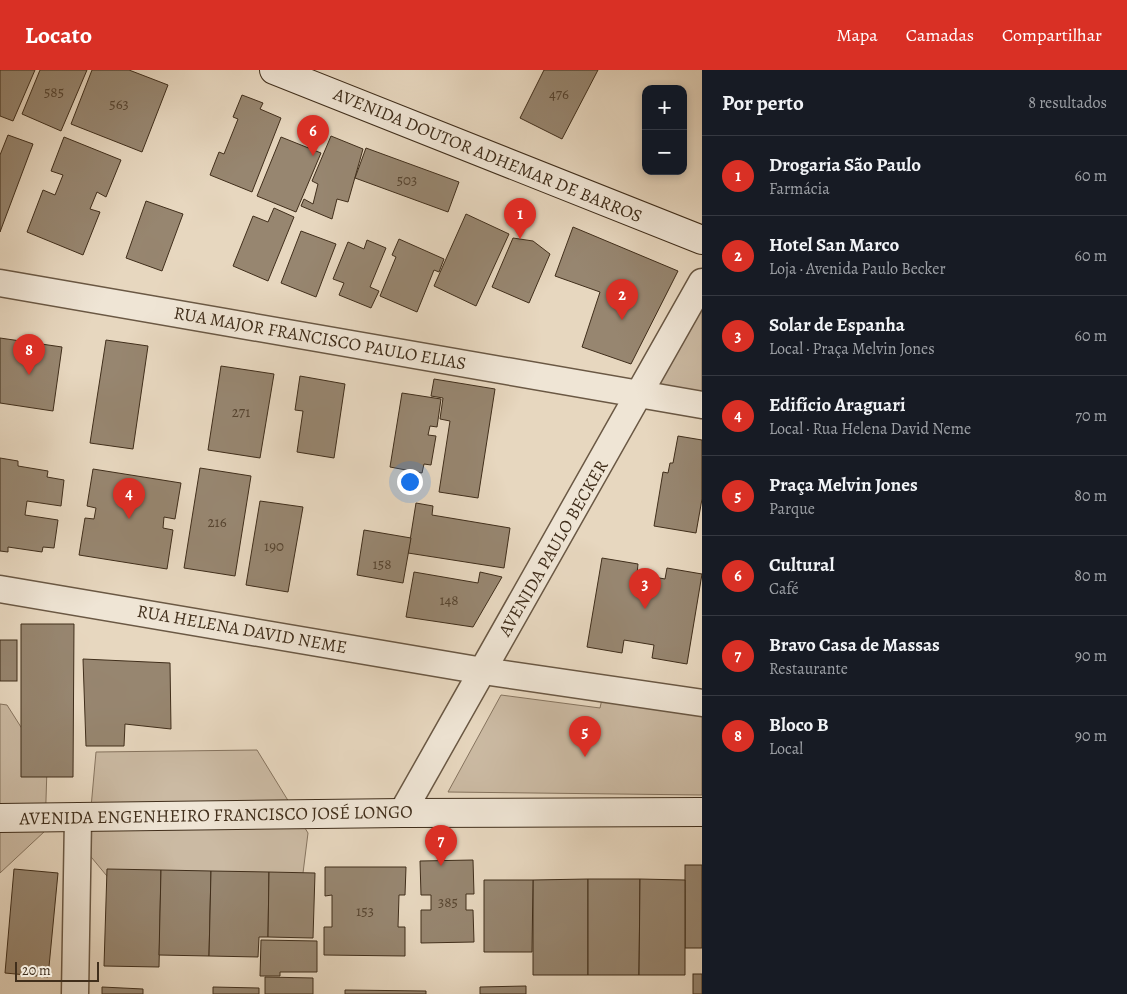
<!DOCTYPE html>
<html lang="pt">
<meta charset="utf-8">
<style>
body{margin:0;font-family:Alegreya,serif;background:#242831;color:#f1f3f6}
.controls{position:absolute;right:15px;top:15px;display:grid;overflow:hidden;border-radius:10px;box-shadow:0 2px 8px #0003}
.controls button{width:45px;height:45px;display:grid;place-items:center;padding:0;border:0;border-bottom:1px solid #363941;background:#171b24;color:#f1f3f6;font:25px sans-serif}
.scale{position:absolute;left:15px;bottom:12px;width:84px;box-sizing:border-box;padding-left:5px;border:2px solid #402e1b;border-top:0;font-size:14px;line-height:18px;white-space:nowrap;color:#402e1b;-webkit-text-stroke:4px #efe5d5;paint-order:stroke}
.you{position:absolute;left:409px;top:411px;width:18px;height:18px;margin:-12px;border:4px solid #fff;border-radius:50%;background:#1a73e8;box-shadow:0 0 0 8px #1a73e833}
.badge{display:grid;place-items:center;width:32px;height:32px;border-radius:50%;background:#d93025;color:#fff;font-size:16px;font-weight:700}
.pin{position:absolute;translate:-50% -41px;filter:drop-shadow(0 1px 2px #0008)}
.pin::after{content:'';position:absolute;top:26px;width:18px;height:15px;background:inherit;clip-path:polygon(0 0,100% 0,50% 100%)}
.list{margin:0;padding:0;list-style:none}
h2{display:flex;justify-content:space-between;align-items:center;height:65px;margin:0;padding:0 20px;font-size:21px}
h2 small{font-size:16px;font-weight:400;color:#9ea1a6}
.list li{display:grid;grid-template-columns:32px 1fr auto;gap:15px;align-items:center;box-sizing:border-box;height:80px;padding:0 20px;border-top:1px solid #363941}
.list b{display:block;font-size:19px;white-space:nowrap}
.list p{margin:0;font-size:16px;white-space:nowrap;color:#9ea1a6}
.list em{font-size:16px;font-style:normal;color:#9ea1a6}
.map{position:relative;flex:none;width:702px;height:924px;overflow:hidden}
header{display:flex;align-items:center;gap:30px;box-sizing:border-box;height:70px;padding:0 25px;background:#d93025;color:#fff}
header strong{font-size:24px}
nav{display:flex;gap:28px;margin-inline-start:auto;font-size:18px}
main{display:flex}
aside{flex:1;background:#171b24}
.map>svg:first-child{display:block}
.green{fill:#cbbaa3;stroke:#86745f}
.building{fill:#978670;stroke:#402e1b}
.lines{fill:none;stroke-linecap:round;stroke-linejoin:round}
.street-casing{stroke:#6a5844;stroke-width:29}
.secondary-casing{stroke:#402e1b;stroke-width:30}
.street{stroke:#efe5d5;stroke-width:26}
.secondary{stroke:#efe5d5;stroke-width:28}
.labels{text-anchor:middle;stroke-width:4;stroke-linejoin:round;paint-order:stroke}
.number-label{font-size:15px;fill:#564430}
.street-label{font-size:18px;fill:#402e1b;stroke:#efe5d5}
</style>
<header>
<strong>Locato</strong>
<nav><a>Mapa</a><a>Camadas</a><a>Compartilhar</a></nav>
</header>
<main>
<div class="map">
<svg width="702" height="924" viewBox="0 0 702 924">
<rect width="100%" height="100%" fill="#e7d7bf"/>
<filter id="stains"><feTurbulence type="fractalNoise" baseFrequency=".004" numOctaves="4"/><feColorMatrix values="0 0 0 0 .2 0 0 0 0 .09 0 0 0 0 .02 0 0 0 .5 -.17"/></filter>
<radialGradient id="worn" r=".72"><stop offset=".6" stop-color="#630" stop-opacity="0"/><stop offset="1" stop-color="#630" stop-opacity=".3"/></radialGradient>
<!-- green -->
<g class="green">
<path d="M702,238V322L659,315Z"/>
<path d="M501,625L600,638L602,629L702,643V725L448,722Z"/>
<path d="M0,634L7,635L47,698L45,761L0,803Z"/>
<path d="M257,680L308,763L302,811L121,823L87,782L96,682Z"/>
</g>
<!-- building -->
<g class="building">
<path d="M0,0H35L13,51L0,46Z"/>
<path d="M40,0H87L61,61L22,44Z"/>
<path d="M92,0H129L168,15L142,82L71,54Z"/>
<path d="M544,0H598L562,69L520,48Z"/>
<path d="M242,25L263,33L260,39L281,48L252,122L210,105L219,82L224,84L238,49L233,47Z"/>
<path d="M8,65L33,74L0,162V85Z"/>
<path d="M331,66L363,79L348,132L337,129L332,149L301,136L304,129L313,134L318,114L312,111Z"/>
<path d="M64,67L121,90L106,127L97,122L90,139L100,142L83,185L27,162L43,120L55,125L63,105L51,101Z"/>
<path d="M281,67L321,83L296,142L257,126Z"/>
<path d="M366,78L459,112L448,142L355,108Z"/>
<path d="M146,131L183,144L162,201L126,188Z"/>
<path d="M274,138L294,147L268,211L233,196L253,146L268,152Z"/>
<path d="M466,144L509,164L476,236L434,216Z"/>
<path d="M573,157L678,201L631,294L582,277L600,222L555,206Z"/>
<path d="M301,161L336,174L316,227L281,213Z"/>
<path d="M513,168L533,171L550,184L529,233L492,217Z"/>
<path d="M399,169L444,189L439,202L434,200L417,242L380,226L396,187L392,185Z"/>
<path d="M367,170L386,178L370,217L379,221L371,238L339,225L344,213L333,209L348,172L364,179Z"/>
<path d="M0,268L62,277L53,341L0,333Z"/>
<path d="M106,270L148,276L133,379L90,373Z"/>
<path d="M221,296L274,304L260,388L208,380Z"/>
<path d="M300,306L345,314L334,388L297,382L303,341L295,340Z"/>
<path d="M434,309L495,319L478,428L439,422L450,351L440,349L443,328L431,326Z"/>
<path d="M402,323L441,329L437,357L430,356L428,365L436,366L431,395L424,394L422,403L390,397Z"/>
<path d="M678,366L702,370V429L696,463L654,456L663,402L668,403L670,393H673Z"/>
<path d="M0,388L18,391V396L48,401L47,407L64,410L61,436L27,431L25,445L58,450L54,478L43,477L42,482L8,477V482L0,481Z"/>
<path d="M200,398L251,406L235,506L184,498Z"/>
<path d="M93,399L181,413L175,449L164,447L163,458L173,460L167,499L79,485L85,448L94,449L96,438L87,436Z"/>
<path d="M260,431L303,437L288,522L246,515Z"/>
<path d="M416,433L433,436L432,445L510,458L504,498L408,483Z"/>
<path d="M364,460L411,468L403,513L357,505Z"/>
<path d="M602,488L638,494L637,504L665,509L667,498L702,504L687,594L652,588L654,575L624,570L622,583L587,577Z"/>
<path d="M414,502L478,513L480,502L502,507L473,557L406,547Z"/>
<path d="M21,554H74L73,707H21Z"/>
<rect x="0" y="570" width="17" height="41"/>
<path d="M83,589L170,593L171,659L125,654L124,676H86Z"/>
<path d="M473,790L474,824H466V840H473L474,872L421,873V840H431V825H421L420,791Z"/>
<rect x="685" y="795" width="17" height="83"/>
<path d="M325,797H406L405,825H399L398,857H405V886L324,885V857H332V825L325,826Z"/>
<path d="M14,799L58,803L48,907L5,903Z"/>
<path d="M107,799L161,800L159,897L104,896Z"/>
<path d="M161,800L211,801L209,886L159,885Z"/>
<path d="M211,801L269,802L268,867H259L258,887L209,886Z"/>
<path d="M269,802L315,803L313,868L268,867Z"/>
<path d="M588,809V905H533V810Z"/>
<path d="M588,809H640L639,905H588Z"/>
<path d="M640,809L685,810V905H639Z"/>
<path d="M484,810H533L532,882H484Z"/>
<path d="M261,870L317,871V902H280V906H260Z"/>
<rect x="693" y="904" width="9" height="20"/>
<path d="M265,907L313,908V924H265Z"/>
<path d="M526,916V924H480V917Z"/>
<path d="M102,917L143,919V924H102Z"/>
<path d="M213,917L259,918V924H213Z"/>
<path d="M345,920L426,921V924H345Z"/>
</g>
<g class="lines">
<defs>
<g id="street">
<path d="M0,213L702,335"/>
<path d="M0,519L483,601L702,633"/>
<path d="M402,743L702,212"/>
<path d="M75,924L78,748"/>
</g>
<g id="secondary">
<path d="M274,0L702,170"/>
<path d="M0,748L402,743L702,742"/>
</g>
</defs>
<!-- street casing -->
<use href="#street" class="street-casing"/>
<!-- secondary casing -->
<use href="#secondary" class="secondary-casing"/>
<!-- street -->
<use href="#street" class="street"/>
<!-- secondary -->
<use href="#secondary" class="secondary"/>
</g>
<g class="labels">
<!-- number labels -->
<g class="number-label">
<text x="54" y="27">585</text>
<text x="559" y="29">476</text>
<text x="119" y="39">563</text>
<text x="407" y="115">503</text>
<text x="241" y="347">271</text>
<text x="217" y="457">216</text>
<text x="274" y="481">190</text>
<text x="382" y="499">158</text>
<text x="449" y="535">148</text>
<text x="448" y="837">385</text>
<text x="365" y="846">153</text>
</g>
<!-- street labels -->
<g class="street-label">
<text transform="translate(488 85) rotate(22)" y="6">AVENIDA DOUTOR ADHEMAR DE BARROS</text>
<text transform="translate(320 268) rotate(10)" y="6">RUA MAJOR FRANCISCO PAULO ELIAS</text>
<text transform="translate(553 478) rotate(-60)" y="6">AVENIDA PAULO BECKER</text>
<text transform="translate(242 559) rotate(10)" y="6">RUA HELENA DAVID NEME</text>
<text transform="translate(216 745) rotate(-1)" y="6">AVENIDA ENGENHEIRO FRANCISCO JOSÉ LONGO</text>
</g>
</g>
<rect width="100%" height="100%" filter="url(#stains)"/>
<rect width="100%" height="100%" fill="url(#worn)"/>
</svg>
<div class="controls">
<button>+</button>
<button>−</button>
</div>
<div class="scale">20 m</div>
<div class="you"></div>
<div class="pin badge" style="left:520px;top:169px">1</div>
<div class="pin badge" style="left:622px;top:250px">2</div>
<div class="pin badge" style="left:645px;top:539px">3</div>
<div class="pin badge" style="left:129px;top:449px">4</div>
<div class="pin badge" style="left:585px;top:687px">5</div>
<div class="pin badge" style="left:313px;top:86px">6</div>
<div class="pin badge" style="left:441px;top:796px">7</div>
<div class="pin badge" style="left:29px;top:305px">8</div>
</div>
<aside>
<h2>Por perto<small>8 resultados</small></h2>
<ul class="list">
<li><span class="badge">1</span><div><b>Drogaria São Paulo</b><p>Farmácia</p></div><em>60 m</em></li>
<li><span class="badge">2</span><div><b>Hotel San Marco</b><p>Loja · Avenida Paulo Becker</p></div><em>60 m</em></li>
<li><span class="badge">3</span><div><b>Solar de Espanha</b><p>Local · Praça Melvin Jones</p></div><em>60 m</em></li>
<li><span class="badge">4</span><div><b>Edifício Araguari</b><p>Local · Rua Helena David Neme</p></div><em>70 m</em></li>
<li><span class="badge">5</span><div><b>Praça Melvin Jones</b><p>Parque</p></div><em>80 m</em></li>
<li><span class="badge">6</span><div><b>Cultural</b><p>Café</p></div><em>80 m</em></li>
<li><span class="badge">7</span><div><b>Bravo Casa de Massas</b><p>Restaurante</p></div><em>90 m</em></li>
<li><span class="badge">8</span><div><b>Bloco B</b><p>Local</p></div><em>90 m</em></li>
</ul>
</aside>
</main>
